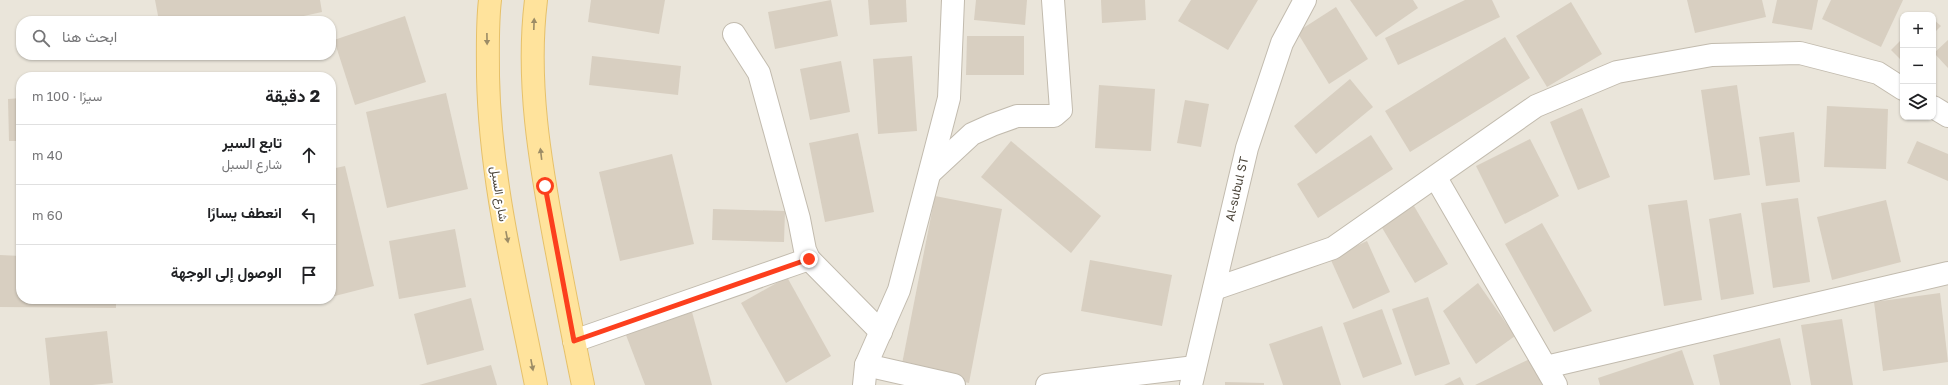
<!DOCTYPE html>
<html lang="ar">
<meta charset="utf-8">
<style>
body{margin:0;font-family:"Golos Text",Vazirmatn,sans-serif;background:#f2f2f2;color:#202124;direction:rtl}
.controls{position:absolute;right:12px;top:12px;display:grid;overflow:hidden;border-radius:8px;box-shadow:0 1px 3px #0004}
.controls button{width:36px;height:36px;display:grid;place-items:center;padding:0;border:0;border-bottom:1px solid #e0e0e0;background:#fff;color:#202124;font:20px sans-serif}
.stop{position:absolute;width:12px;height:12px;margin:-9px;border:3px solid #fc3f1d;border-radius:50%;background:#fff}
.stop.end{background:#fc3f1d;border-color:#fff;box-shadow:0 1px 4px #0008}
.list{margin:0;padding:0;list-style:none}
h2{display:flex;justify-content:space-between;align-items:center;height:52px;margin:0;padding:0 16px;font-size:17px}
h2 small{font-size:13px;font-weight:400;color:#757577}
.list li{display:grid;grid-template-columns:26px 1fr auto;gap:12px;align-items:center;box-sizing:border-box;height:60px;padding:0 16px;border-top:1px solid #e0e0e0}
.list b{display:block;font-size:15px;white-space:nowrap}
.list p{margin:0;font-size:13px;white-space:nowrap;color:#757577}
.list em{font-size:13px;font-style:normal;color:#757577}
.icon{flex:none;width:22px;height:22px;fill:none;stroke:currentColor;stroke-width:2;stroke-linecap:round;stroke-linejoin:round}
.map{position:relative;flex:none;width:1948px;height:385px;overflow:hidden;direction:ltr}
.search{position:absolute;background:#fff;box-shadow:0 1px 3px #0004;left:16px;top:16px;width:320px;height:44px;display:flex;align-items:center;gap:10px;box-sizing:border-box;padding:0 14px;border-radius:16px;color:#757577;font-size:15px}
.panel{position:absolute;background:#fff;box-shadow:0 1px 3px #0004;left:16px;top:72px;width:320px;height:232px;border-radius:16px;direction:rtl}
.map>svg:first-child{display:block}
.residential{fill:#eae5da;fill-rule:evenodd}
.building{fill:#d8cfc1}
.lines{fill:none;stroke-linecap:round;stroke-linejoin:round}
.street-casing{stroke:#c2bbae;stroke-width:24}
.primary-casing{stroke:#e6c16a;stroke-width:24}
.street{stroke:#fff;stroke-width:22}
.primary{stroke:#ffe39c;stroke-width:22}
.oneway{fill:#9c8c66}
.route{stroke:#fc3f1d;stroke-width:5}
.labels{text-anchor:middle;stroke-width:4;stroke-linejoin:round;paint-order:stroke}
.street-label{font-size:12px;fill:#4b4439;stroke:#fff}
</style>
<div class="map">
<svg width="1948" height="385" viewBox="0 0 1948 385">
<rect width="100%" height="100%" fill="#f6f3ec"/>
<!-- residential -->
<path class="residential" d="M0,0H1948V385H0ZM1903,15H1933V117H1903ZM21,21H331V55H21ZM21,77H331V299H21Z"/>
<!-- building -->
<g class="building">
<path d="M155,0H320L322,12L281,21H159Z"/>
<path d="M591,0H665L659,34L588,22Z"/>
<path d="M831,0L838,36L775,49L768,12Z"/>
<path d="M868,0H906L907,22L870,25Z"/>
<path d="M976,0H1027L1025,25L974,20Z"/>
<path d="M1101,0H1145L1146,20L1102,23Z"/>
<path d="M1191,0H1258L1228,50L1178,21Z"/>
<path d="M1350,0H1413L1418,8L1376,37Z"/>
<path d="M1465,0H1492L1500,17L1398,65L1385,38Z"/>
<path d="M1687,0H1762L1766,17L1695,33Z"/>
<path d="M1777,0H1818L1812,30L1772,23Z"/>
<path d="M1831,0H1903L1881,47L1822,19Z"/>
<path d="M1571,2L1602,54L1547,87L1516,36Z"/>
<path d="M1336,7L1368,59L1329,84L1297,32Z"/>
<path d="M405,16L426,82L355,105L334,40Z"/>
<path d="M1933,19L1941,26L1933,34Z"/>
<path d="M967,36H1024V75H966Z"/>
<path d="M1505,37L1530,78L1410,152L1385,111Z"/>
<path d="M1903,38V62L1891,50Z"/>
<path d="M1948,40V68L1934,53Z"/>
<path d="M592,56L681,66L678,95L589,85Z"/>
<path d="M912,56L917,131L878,134L873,59Z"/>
<path d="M841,61L850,112L810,120L800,69Z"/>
<path d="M1350,79L1373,107L1316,154L1294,126Z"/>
<path d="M1099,85L1155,89L1151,151L1095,148Z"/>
<path d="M1737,85L1750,175L1714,180L1701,90Z"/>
<path d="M446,93L468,189L387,208L366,112Z"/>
<path d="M21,98V141H9L8,99Z"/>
<path d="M1185,100L1209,104L1201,147L1177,143Z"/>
<path d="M1827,106L1888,109L1886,169L1824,167Z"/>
<path d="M1582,108L1610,177L1578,190L1550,122Z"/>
<path d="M1794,132L1800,182L1766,186L1759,137Z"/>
<path d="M858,133L874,212L825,222L809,143Z"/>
<path d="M1371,135L1393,169L1318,218L1297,184Z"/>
<path d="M1530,139L1559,196L1505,224L1476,166Z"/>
<path d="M1011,141L1101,216L1071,253L981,177Z"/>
<path d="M1917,141L1948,154V181L1907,163Z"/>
<path d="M672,154L694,244L620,261L599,172Z"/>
<path d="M345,166L374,286L331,297V169Z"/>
<path d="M935,196L1002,209L969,383L901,369Z"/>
<path d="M1798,198L1810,282L1773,288L1761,203Z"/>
<path d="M1687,200L1702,300L1664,306L1648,205Z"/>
<path d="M1886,200L1901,262L1832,280L1817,217Z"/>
<path d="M1414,206L1448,264L1415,283L1381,226Z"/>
<path d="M713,209L785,211L784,242L712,240Z"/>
<path d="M1741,213L1754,294L1721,300L1709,219Z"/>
<path d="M1542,223L1592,311L1554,332L1505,244Z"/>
<path d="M455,229L466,287L399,299L389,241Z"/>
<path d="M1367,241L1390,292L1353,309L1330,258Z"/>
<path d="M0,255L21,256V299H116V308L0,307Z"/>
<path d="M1090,260L1172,275L1162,326L1081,311Z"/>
<path d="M787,277L831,356L786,383L741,303Z"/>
<path d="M1478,283L1515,336L1476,364L1443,311Z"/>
<path d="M1940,293L1948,362L1883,371L1874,302Z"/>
<path d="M1428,297L1450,364L1415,376L1392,309Z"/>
<path d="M471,298L484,350L427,365L414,314Z"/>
<path d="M1382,309L1402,364L1363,378L1343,323Z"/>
<path d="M692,312L712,385H645L626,335Z"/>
<path d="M1842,319L1853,385H1811L1801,325Z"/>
<path d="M1322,326L1341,385H1283L1269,344Z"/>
<path d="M107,331L113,383L92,385H50L45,338Z"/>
<path d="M1780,338L1791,385H1720L1713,355Z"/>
<path d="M1682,350L1694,385H1600L1598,378Z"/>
<path d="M1538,355L1552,385H1475Z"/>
<path d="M491,365L497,385H419Z"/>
<path d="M1460,377L1464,385H1444Z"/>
<path d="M1225,382L1264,383V385H1225Z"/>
</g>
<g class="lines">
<defs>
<g id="street">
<path d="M734,34L759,73L799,219L805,250L809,259L881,332"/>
<path d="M1933,107L1948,116"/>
<path d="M930,173L972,134L992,125L1017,116H1054L1061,110L1053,0"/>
<path d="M1436,178L1556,385"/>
<path d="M1214,289L1333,248L1536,106L1617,72L1712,55L1800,53L1878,73L1903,89"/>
<path d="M574,341L809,259"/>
<path d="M866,365L954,385"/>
<path d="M1546,367L1948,273"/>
<path d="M864,385L866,365L899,290L949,98L953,0"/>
<path d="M1047,385L1195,367"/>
<path d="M1191,385L1247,148L1282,43L1305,0"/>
</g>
<g id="primary">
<path d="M490,0C487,25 488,50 488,76C490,181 516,283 536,385"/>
<path d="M536,0C526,81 540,162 555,242C564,289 573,337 583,385"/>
</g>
</defs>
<!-- street casing -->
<use href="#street" class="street-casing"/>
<!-- primary casing -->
<use href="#primary" class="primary-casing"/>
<!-- street -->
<use href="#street" class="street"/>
<!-- primary -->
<use href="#primary" class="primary"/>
</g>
<!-- one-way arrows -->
<defs><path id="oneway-solid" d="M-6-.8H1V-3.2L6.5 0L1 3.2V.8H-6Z"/></defs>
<g class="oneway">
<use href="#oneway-solid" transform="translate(534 24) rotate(-88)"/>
<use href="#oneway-solid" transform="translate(487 39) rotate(89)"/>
<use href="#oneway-solid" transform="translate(541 154) rotate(-97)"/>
<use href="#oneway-solid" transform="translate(507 237) rotate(79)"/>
<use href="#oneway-solid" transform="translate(532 365) rotate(79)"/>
</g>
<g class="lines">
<!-- route -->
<path class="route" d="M545,186L574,341L809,259"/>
</g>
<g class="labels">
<!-- street labels -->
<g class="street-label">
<text transform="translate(1237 189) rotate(-77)" y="4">Al-subul ST</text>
<text transform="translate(499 194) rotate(81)" y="4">شارع السبل</text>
</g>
</g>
</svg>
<div class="controls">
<button>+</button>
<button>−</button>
<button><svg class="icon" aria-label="layers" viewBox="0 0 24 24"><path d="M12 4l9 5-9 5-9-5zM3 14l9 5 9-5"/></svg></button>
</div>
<div class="stop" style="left:545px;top:186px"></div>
<div class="stop end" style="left:809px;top:259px"></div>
<div class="search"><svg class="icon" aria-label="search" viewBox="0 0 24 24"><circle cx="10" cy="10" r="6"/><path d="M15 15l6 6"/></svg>ابحث هنا</div>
<section class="panel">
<h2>2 دقيقة<small>سيرًا · 100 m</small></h2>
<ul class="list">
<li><svg class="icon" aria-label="ahead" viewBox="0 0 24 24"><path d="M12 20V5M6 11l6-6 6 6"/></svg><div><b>تابع السير</b><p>شارع السبل</p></div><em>40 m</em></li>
<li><svg class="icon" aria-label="left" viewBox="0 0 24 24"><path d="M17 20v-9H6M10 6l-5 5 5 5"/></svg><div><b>انعطف يسارًا</b></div><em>60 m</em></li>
<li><svg class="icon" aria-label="arrive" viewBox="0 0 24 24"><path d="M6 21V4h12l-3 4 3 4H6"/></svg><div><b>الوصول إلى الوجهة</b></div></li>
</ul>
</section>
</div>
